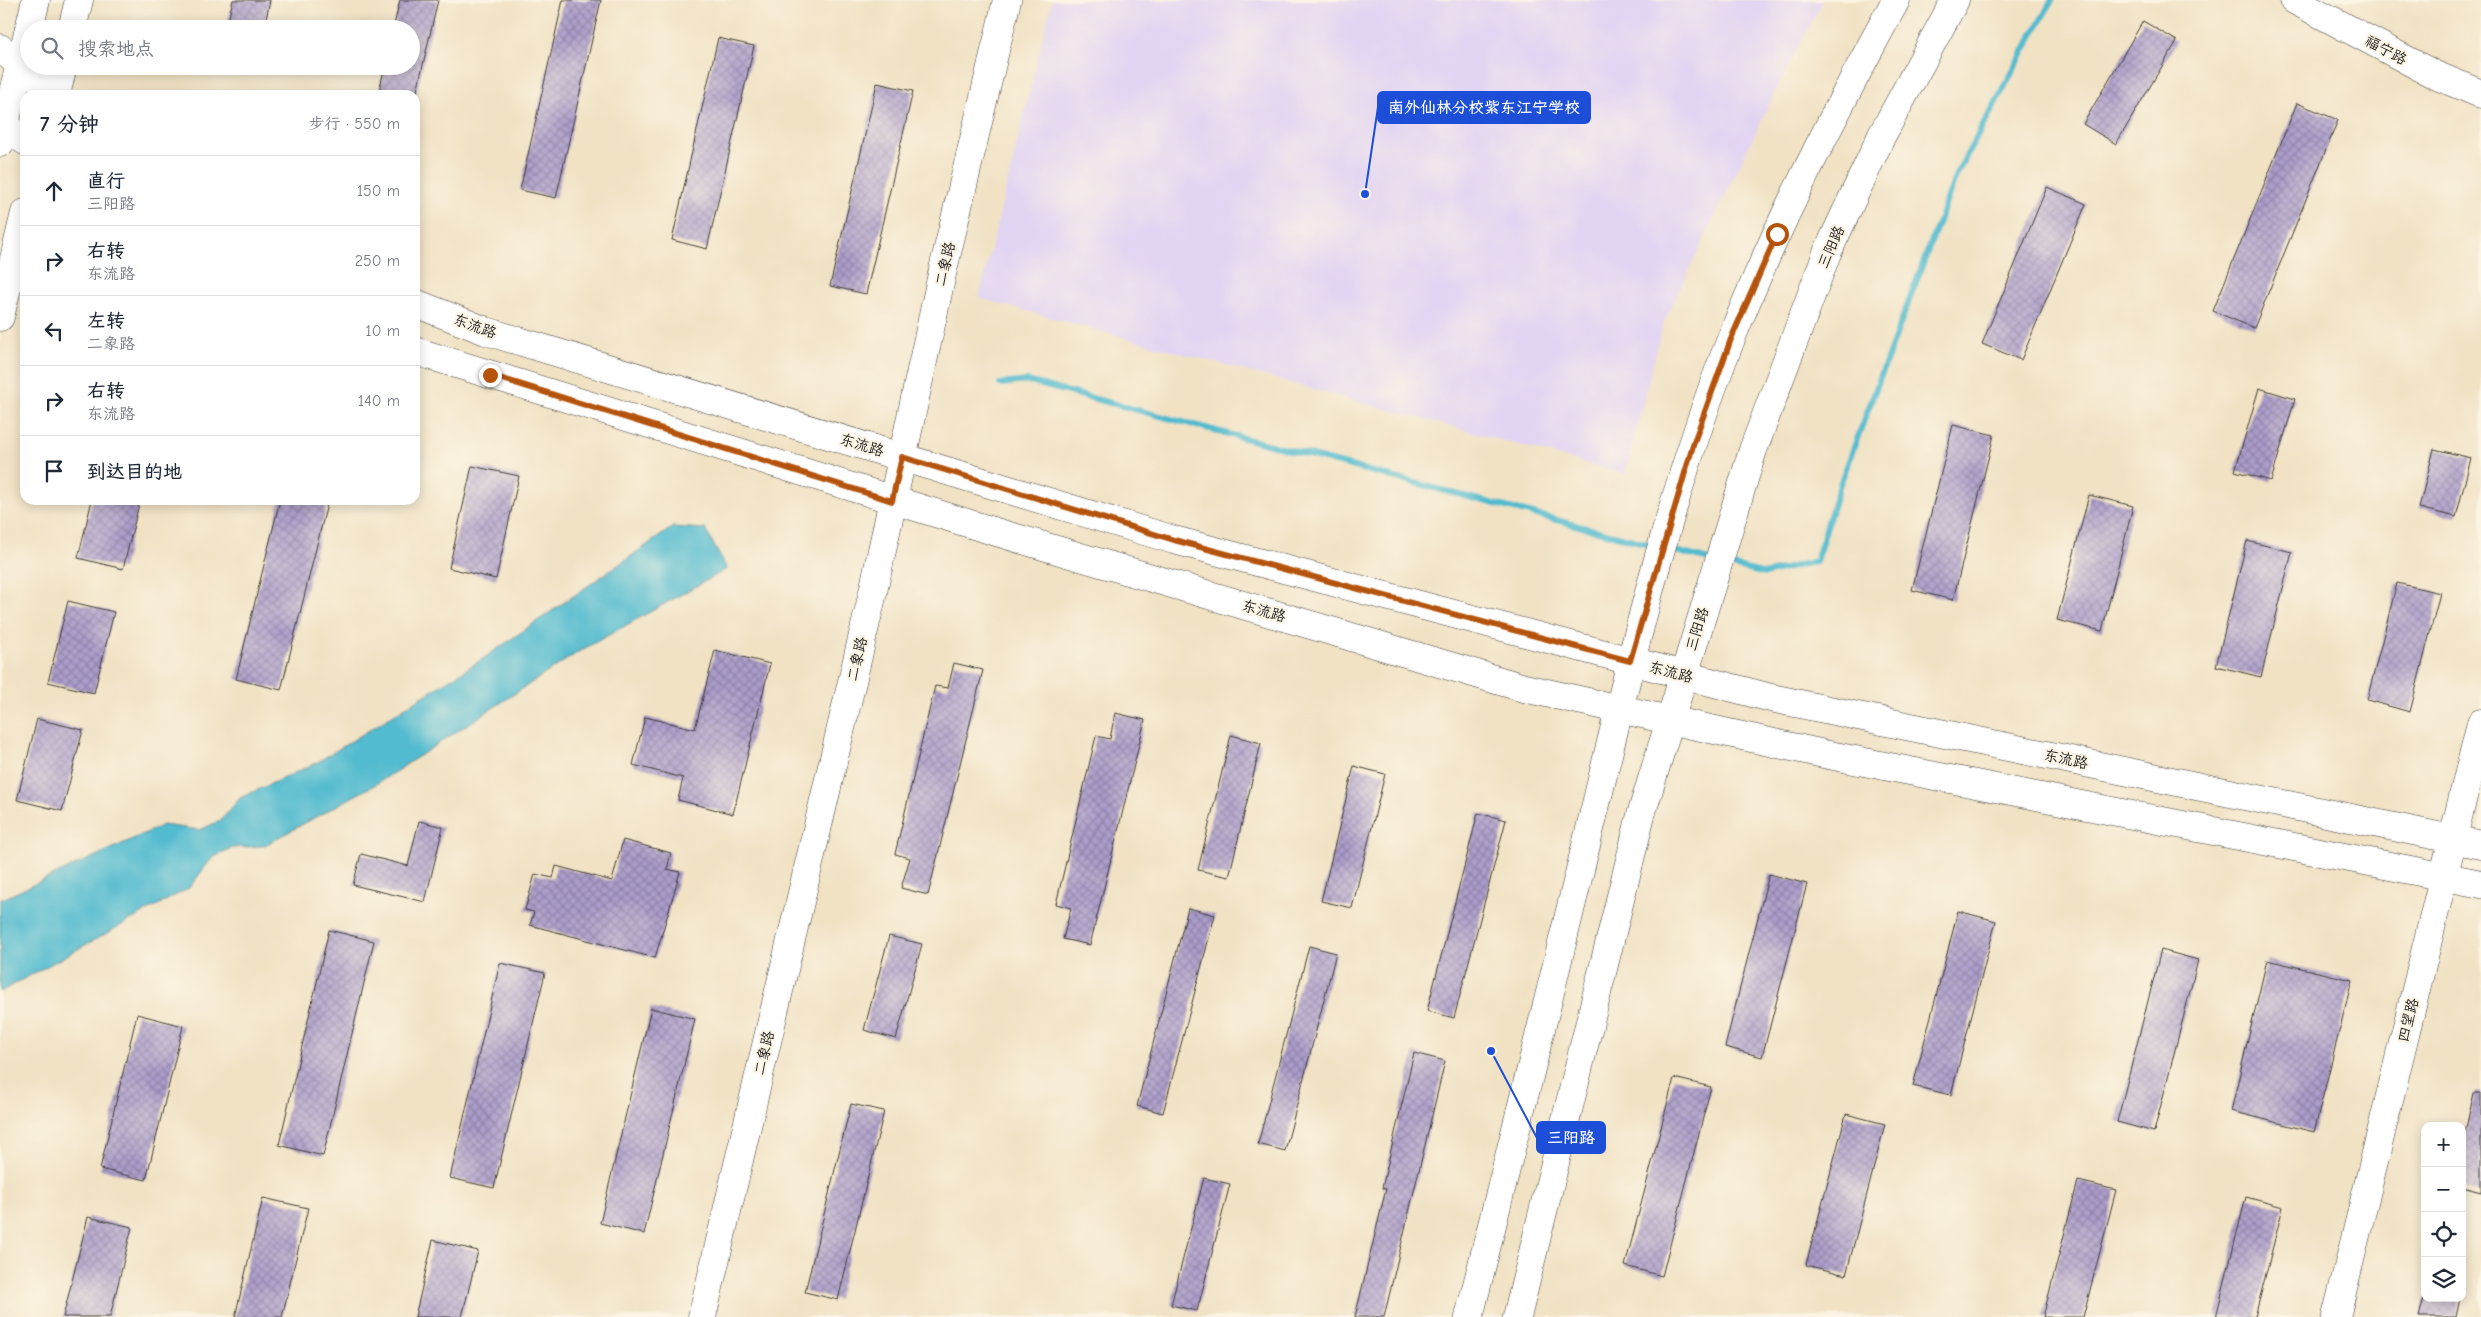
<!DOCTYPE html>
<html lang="zh">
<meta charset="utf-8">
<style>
body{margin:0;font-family:"Comic Neue","LXGW WenKai TC",sans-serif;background:#f6f6f7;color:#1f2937}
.controls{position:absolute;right:15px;bottom:15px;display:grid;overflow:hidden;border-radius:10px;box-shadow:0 2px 12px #0003}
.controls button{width:45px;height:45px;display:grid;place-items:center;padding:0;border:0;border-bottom:1px solid #e0e1e3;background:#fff;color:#1f2937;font:25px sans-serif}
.stop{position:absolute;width:15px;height:15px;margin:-11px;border:4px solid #b45309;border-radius:50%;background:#fff}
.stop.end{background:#b45309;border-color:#fff;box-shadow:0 1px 5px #0008}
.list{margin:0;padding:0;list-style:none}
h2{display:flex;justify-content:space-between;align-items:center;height:65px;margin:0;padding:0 20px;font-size:21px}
h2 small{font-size:16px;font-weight:400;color:#747a83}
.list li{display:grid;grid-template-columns:32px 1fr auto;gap:15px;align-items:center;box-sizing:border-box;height:70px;padding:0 20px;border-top:1px solid #e0e1e3}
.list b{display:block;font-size:19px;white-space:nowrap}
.list p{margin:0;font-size:16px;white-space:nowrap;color:#747a83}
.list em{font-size:16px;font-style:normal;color:#747a83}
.icon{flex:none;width:28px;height:28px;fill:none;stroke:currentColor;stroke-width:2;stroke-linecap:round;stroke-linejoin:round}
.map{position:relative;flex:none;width:2481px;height:1317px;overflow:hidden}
.search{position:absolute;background:#fff;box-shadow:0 2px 12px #0003;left:20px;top:20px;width:400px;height:55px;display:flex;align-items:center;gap:12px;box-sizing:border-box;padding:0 18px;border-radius:28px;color:#747a83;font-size:19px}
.panel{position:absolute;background:#fff;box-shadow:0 2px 12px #0003;left:20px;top:90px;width:400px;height:415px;border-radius:15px}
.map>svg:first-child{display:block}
.built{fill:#e2d4f3}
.water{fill:#52bbcf;stroke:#376c76}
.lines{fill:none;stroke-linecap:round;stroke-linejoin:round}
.stream{stroke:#52bbcf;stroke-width:6}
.building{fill:url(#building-cross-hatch)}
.minor-casing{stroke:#3c3a35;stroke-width:29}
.major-casing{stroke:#3c3a35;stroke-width:29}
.minor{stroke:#fff;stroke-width:28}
.major{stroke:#fff;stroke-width:28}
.route{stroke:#b45309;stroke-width:6}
.labels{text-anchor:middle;stroke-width:4.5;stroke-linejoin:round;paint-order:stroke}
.street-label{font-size:15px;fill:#1c1c1c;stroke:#fcf5e5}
.leader{fill:none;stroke:#1d4ed8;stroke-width:2}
.callout-dot{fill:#1d4ed8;stroke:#fcf5e5;stroke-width:2}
.callout{fill:#1d4ed8;stroke:#1d4ed8;stroke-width:2}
.callout-label{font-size:16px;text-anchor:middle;font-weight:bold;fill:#fff}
</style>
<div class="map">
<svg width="2481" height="1317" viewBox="0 0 2481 1317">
<defs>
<pattern id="building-cross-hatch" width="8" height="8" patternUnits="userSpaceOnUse" patternTransform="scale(1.25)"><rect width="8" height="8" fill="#ac9dcb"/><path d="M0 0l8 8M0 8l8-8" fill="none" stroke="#8b7fa4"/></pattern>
</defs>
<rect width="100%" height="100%" fill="#fcf5e5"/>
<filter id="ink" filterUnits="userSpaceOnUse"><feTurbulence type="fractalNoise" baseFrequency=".02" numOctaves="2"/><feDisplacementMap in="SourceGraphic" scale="10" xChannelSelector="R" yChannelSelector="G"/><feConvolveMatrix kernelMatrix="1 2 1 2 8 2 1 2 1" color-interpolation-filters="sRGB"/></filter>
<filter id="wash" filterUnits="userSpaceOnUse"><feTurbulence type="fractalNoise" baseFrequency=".0096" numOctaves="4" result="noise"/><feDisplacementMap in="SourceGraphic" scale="20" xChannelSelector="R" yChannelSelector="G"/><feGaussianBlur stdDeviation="1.12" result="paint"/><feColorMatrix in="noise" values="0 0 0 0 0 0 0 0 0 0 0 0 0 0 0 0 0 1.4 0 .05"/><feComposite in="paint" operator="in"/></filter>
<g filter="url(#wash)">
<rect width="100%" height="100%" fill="#f1e2c4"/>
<!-- built -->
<path class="built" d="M1052,0H1823L1776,90L1663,324L1625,474L979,298Z"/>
<!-- water -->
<path class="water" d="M673,527L705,529L727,569L580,651L378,783L263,846L231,848L212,858L189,888L0,992V900L163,825L200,830L221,820L240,798L316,763L374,727L481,660Z"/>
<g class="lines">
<!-- stream -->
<g class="stream">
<path d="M1000,384L1027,381L1655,546"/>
<path d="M1668,549L1713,561"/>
<path d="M1726,564L1765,574L1816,561L1839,487L1957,173L2052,0"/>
</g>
</g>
<g id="blocks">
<!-- building -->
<g class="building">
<path d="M233,0H270L264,29H226Z"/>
<path d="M400,0H438L416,95H378L385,66H411V29H393Z"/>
<path d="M563,0H601L556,198L520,190Z"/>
<path d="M2143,21L2177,41L2116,144L2083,124Z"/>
<path d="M718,38L754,46L707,249L672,240Z"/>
<path d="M877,83L913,91L866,294L830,286Z"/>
<path d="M2297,103L2338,120L2254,328L2213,311Z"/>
<path d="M2047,187L2086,204L2021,360L1982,344Z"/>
<path d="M2259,388L2295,399L2271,481L2235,471Z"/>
<path d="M1953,425L1994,435L1953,600L1912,590Z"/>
<path d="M2434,449L2471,458L2456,517L2419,508Z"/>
<path d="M472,466L519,476L496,579L449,568Z"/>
<path d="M2089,495L2133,506L2102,631L2057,620Z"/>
<path d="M92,500H140L123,569L78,558Z"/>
<path d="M280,500H328L281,690L236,679Z"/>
<path d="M2247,541L2292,552L2261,677L2216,666Z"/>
<path d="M2397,583L2440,593L2410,712L2367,700Z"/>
<path d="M68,601L114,612L94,693L48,682Z"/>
<path d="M715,650L770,664L733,814L678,800L683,778L633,765L645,717L695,729Z"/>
<path d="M954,663L983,670L928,895L901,888L910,858L895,854L935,686L948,688Z"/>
<path d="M1115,713L1145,720L1090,945L1063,939L1071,908L1056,904L1096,736L1110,739Z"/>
<path d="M37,719L83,730L62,811L17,800Z"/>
<path d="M1231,735L1261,743L1229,877L1198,870Z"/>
<path d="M1354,766L1385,774L1352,908L1321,901Z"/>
<path d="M1478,813L1506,820L1454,1018L1427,1011Z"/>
<path d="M419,821L443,827L425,902L353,885L361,854L408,866Z"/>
<path d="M623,840L671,853L667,869L680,872L655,958L530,925L534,912L525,910L535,874L553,878L556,866L612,881Z"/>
<path d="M1769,874L1807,884L1762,1057L1725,1047Z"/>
<path d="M1188,908L1215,915L1163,1113L1137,1106Z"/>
<path d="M1958,911L1996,921L1951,1095L1913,1086Z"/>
<path d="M329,930L374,941L323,1156L279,1145Z"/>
<path d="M889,936L922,944L896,1039L864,1030Z"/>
<path d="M1309,946L1336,953L1285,1151L1258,1144Z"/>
<path d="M2161,950L2198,960L2154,1132L2117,1122Z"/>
<path d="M2267,960L2352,980L2314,1132L2231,1111Z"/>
<path d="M500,963L545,973L494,1188L450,1178Z"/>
<path d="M651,1008L695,1019L644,1234L600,1223Z"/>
<path d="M137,1014L183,1026L146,1180L100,1169Z"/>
<path d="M1414,1053L1445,1061L1384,1317H1355L1386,1189L1382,1188Z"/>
<path d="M1674,1078L1711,1087L1662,1276L1625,1266Z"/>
<path d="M2474,1093H2481V1192L2462,1187V1145Z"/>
<path d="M851,1104L884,1111L838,1300L805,1292Z"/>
<path d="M1846,1114L1885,1124L1846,1275L1806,1265Z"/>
<path d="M1204,1178L1230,1184L1197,1311L1171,1305Z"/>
<path d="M2078,1181L2116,1190L2083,1317H2043Z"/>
<path d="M2246,1197L2283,1207L2255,1317H2216Z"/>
<path d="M263,1198L308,1208L282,1317H235Z"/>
<path d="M88,1217L132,1227L110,1317H63Z"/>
<path d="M433,1240L478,1251L462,1317H415Z"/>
<path d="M2424,1298H2460L2456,1317H2419Z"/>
</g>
</g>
</g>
<g filter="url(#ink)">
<use href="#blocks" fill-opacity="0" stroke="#3c3a35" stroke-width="1"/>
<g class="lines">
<defs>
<g id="minor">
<path d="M2294,0L2435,75L2481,94"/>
<path d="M702,1317L871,601L942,274L1007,0"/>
<path d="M2336,1317L2481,723"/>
</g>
<g id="major">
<path d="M29,29L36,0"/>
<path d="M72,29L79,0"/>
<path d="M0,48L58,95"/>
<path d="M56,95L63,66"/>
<path d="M0,121L25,141"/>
<path d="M0,143L29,29"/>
<path d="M415,303L486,331L1174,540L1771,698L2481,845"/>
<path d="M0,317L25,213"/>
<path d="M415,351L996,532L1524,688L1824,754L2481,884"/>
<path d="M1469,1317C1509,1154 1551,992 1590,829C1630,664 1668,497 1731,339C1778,222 1836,110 1896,0"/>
<path d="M1517,1317L1641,815L1753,450L1827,253L1882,135L1955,0"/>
</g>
</defs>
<!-- minor casing -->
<use href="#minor" class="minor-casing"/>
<!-- major casing -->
<use href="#major" class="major-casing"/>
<!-- minor -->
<use href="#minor" class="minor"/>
<!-- major -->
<use href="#major" class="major"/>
</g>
</g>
<g class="lines" filter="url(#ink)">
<!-- route -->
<path class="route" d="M490,375L892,501L902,457L1174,540L1630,661L1694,442L1731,339L1777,234"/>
</g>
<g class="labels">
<!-- street labels -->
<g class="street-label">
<text transform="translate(2386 50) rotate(28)" y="5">福宁路</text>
<text transform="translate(1831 247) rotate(-66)" y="5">三阳路</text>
<text transform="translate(945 264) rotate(-77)" y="5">二象路</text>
<text transform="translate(475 326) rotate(20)" y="5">东流路</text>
<text transform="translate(862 445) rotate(17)" y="5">东流路</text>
<text transform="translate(1264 611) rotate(16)" y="5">东流路</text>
<text transform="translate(1697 629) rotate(-73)" y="5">三阳路</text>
<text transform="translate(857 659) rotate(-77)" y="5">二象路</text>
<text transform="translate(1671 672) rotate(15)" y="5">东流路</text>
<text transform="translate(2066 759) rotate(12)" y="5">东流路</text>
<text transform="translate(2408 1020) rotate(-76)" y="5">四望路</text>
<text transform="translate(764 1053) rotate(-77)" y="5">二象路</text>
</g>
</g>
<!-- callouts -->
<path class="leader" d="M1365 194L1378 107M1491 1051L1537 1138"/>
<g class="callout-dot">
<circle cx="1365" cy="194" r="5"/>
<circle cx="1491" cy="1051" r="5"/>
</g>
<g class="callout">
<rect x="1378" y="92" width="212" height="31" rx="5"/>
<rect x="1537" y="1122" width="68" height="31" rx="5"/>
</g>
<g class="callout-label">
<text x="1484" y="113">南外仙林分校紫东江宁学校</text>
<text x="1571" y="1143">三阳路</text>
</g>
</svg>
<div class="controls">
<button>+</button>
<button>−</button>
<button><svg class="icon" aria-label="locate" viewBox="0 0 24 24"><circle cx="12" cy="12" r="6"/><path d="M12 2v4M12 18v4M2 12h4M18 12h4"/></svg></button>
<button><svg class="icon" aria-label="layers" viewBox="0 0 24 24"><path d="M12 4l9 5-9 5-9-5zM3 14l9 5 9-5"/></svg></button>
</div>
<div class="stop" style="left:1777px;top:234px"></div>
<div class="stop end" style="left:490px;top:375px"></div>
<div class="search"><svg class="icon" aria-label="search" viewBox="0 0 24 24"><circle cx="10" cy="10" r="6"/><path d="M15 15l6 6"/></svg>搜索地点</div>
<section class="panel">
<h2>7 分钟<small>步行 · 550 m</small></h2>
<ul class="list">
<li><svg class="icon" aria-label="ahead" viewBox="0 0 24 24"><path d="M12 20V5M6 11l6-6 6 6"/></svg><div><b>直行</b><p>三阳路</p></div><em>150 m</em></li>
<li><svg class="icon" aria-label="right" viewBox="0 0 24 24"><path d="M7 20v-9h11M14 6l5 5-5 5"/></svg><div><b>右转</b><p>东流路</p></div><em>250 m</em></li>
<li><svg class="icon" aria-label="left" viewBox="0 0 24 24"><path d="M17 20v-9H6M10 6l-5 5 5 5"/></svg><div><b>左转</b><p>二象路</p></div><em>10 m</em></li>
<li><svg class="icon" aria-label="right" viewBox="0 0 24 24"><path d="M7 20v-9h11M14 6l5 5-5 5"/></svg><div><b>右转</b><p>东流路</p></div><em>140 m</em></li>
<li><svg class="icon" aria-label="arrive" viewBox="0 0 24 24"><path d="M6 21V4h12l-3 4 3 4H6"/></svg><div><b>到达目的地</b></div></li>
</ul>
</section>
</div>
